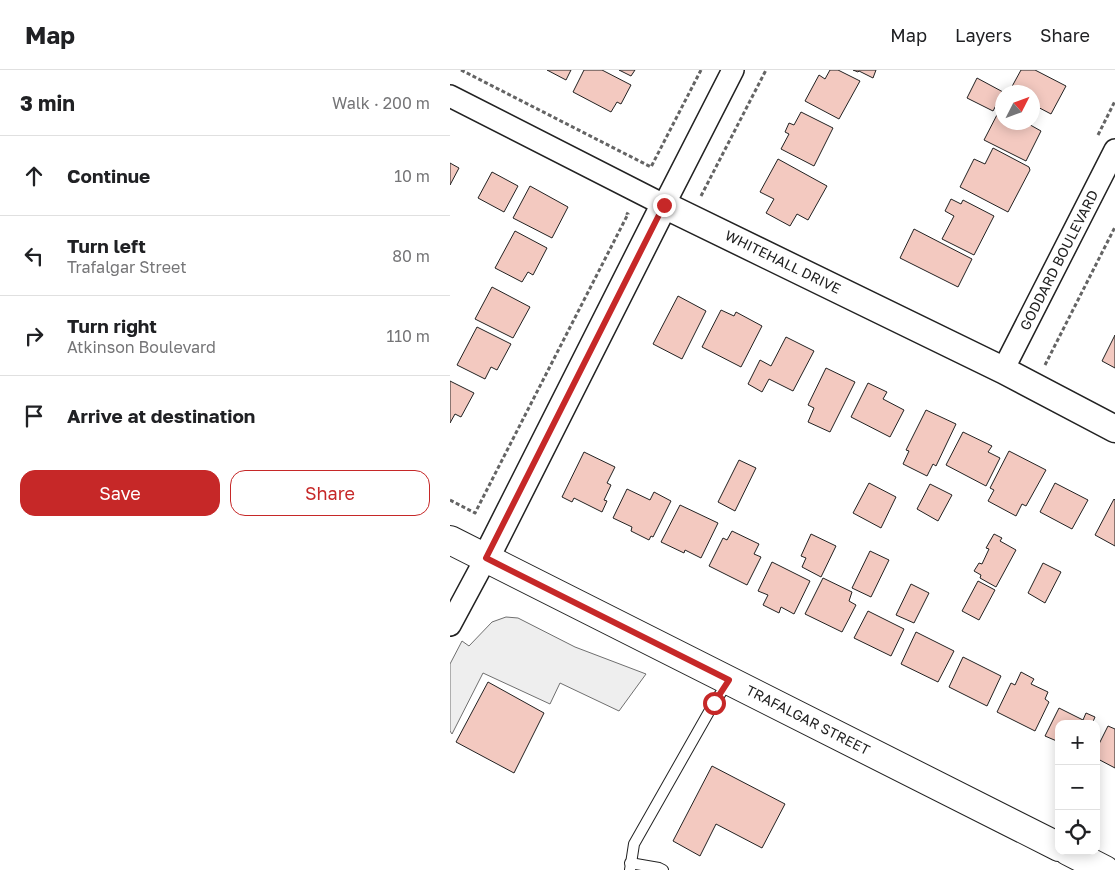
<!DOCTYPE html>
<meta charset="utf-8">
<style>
body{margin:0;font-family:"Golos Text",sans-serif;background:#f2f2f2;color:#202124}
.controls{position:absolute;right:15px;bottom:15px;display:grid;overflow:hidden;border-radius:10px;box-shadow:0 2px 12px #0003}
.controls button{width:45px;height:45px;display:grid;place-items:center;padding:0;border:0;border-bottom:1px solid #e0e0e0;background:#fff;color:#202124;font:25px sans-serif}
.compass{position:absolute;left:545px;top:15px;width:45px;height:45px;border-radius:50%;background:#fff;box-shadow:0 2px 12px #0003;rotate:48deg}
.stop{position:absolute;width:15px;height:15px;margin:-11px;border:4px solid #c62828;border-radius:50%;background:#fff}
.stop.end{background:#c62828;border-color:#fff;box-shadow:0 1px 5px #0008}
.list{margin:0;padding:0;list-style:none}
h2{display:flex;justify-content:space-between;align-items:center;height:65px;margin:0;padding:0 20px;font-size:21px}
h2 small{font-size:16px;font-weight:400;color:#757577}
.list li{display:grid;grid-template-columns:32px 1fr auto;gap:15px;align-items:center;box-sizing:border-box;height:80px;padding:0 20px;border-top:1px solid #e0e0e0}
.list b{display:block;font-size:19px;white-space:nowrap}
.list p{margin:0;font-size:16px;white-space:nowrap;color:#757577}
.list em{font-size:16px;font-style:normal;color:#757577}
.actions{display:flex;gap:10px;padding:15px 20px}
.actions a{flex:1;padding:11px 0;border:1px solid #c62828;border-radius:15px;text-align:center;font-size:18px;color:#c62828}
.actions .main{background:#c62828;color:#fff}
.icon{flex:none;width:28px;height:28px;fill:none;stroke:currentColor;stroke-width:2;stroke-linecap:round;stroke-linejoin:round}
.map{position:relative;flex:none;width:665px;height:800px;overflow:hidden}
header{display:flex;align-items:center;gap:30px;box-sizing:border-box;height:70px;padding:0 25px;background:#fff;border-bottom:1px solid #e0e0e0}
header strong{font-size:24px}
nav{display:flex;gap:28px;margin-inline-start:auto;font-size:18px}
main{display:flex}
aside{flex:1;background:#fff}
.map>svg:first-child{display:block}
.green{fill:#eee;stroke:#6f6f6f}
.building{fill:#f3c9c0;stroke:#222}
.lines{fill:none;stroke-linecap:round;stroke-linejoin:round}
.service-casing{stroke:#222;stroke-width:12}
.minor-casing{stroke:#222;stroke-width:24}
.tertiary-casing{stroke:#222;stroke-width:29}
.secondary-casing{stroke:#222;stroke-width:30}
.path{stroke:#646464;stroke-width:3;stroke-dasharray:4 2.5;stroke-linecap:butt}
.service{stroke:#fff;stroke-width:10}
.minor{stroke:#fff;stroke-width:21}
.tertiary{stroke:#fff;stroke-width:26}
.secondary{stroke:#fff;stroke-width:28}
.route{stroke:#c62828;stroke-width:6}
.labels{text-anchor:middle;stroke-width:4;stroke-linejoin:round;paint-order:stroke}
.street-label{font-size:14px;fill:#222;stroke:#fff}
</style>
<header>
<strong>Map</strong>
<nav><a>Map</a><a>Layers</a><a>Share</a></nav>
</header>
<main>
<aside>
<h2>3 min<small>Walk · 200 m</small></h2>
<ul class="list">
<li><svg class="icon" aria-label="ahead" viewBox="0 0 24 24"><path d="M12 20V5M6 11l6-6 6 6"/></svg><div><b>Continue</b></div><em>10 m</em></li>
<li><svg class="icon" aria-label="left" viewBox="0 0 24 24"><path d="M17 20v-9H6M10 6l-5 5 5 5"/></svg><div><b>Turn left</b><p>Trafalgar Street</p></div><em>80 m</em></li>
<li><svg class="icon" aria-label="right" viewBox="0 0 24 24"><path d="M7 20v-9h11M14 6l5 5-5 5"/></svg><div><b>Turn right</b><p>Atkinson Boulevard</p></div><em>110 m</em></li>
<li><svg class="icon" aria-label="arrive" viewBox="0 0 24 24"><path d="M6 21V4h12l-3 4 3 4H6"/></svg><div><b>Arrive at destination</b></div></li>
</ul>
<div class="actions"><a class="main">Save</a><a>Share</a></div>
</aside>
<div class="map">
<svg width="665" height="800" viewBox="0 0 665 800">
<rect width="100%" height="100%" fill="#fff"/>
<!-- green -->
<path class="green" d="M56,547L68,548L125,577L196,604L169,641L110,613L100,634L33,603L2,664L0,661V594L12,571L19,576L42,552Z"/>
<!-- building -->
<g class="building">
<path d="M97,0H121L116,10Z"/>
<path d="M134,0H152L181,15L171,34L167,32L161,42L123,22Z"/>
<path d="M169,0H185L181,6Z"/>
<path d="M380,0H388L410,11L389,49L355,31L369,5L375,9Z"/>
<path d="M403,0H426L423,8L409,1L408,2Z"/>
<path d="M571,0H585L616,16L601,44L582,34V22H559Z"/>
<path d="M527,8L553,22L543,41L517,28Z"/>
<path d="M550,39L552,41V52H575L591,61L576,91L534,70Z"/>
<path d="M351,42L383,58L364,96L331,79L339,64L335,62L339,53L344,55Z"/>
<path d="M543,78L579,97L580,100L558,142L510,117L524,89L535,94Z"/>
<path d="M328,89L377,116L358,150L347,144L340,156L316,143L324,129L310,122Z"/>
<path d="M0,93L9,98L0,115Z"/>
<path d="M42,102L68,116L54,142L28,128Z"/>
<path d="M80,116L118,137L102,168L63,148Z"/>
<path d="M501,129L511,134L513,130L544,146L524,185L492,169L504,146L495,141Z"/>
<path d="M464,159L522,189L508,217L450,188Z"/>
<path d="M65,161L97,178L83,205L78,202L72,212L45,198Z"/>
<path d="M42,217L80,237L63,268L25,249Z"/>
<path d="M228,226L256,241L232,289L203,274Z"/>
<path d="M271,240L284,246L286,242L312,256L291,297L252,277Z"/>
<path d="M27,257L61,274L47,300L41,297L35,309L7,295Z"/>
<path d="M665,265V298L652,291Z"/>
<path d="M336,267L364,281L343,321L319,309L312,322L298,314L310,290L321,296Z"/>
<path d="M376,298L405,312L380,362L358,352L364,338L358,335Z"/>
<path d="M0,311L24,323L11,347L5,344L0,353Z"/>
<path d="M418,313L437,322L433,329L454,340L440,367L401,347Z"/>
<path d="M476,340L506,354L486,396L483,394L477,406L453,394L459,381L456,380Z"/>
<path d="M513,362L542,376L538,382L550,388L536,416L496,395Z"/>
<path d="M559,381L596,400L576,436L572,434L566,446L538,431L544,420L540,418Z"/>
<path d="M134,382L165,397L157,413L161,415L154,430L157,431L152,442L124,428L122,432L112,427Z"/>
<path d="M289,390L306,398L285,441L268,432Z"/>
<path d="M419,413L446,427L431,458L403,443Z"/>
<path d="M605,413L638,430L622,459L590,442Z"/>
<path d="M480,414L502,425L488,451L467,439Z"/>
<path d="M177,419L200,430L204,422L221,431L203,467L201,466L199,470L181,461L182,457L163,448Z"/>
<path d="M664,429L665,430V476L645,465Z"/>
<path d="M230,435L268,453L251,488L235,480L234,483L211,472Z"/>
<path d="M282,461L309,474L304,484L311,487L297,515L259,496L273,468L277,470Z"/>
<path d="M361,464L386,476L371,507L352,497L356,488L351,486Z"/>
<path d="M544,464L552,468L550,471L566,480L546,517L530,508L531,505L524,501L529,493L532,494L539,479L536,478Z"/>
<path d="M420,481L439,490L421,527L402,518Z"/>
<path d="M322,492L360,511L344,544L331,537L329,543L313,535L318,525L308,521Z"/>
<path d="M593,493L611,502L595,533L578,523Z"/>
<path d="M373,508L402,522L399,531L406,535L392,562L355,544Z"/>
<path d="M528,511L545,520L529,550L512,541Z"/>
<path d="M461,514L479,523L464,553L446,545Z"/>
<path d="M418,541L454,559L441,586L404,568Z"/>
<path d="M466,562L504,581L488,612L451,594Z"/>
<path d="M513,587L551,606L537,636L499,617Z"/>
<path d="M571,602L584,609L581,614L598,622L595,629L599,632L585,661L547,642L561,613L565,615Z"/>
<path d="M38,612L94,643L64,703L6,672Z"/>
<path d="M609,638L633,650L636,643L645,647L642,654H609V672L595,666Z"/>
<path d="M658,656L665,659V698L646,688V680Z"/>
<path d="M262,696L335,734L312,778L266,754L250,786L223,771Z"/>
</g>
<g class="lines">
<defs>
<g id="service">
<path d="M180,793L209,798L213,800"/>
<path d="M180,800L184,774L264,633L279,611"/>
</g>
<g id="minor">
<path d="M0,26L214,135L283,0"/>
<path d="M553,300L665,80"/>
<path d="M0,555L36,488"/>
</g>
<path id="tertiary" d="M36,488L214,135L553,300L665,359"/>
<g id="secondary">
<path d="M0,470L609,777"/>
<path d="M618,781L655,800"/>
</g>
</defs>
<!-- service casing -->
<use href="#service" class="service-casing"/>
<!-- minor casing -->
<use href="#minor" class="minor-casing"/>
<!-- tertiary casing -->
<use href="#tertiary" class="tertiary-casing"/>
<!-- secondary casing -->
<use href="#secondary" class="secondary-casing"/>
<!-- path -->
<g class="path">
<path d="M11,0L201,97L251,0"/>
<path d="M648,65L665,31"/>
<path d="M251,126L316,0"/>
<path d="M595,295L665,157"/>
<path d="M0,430L25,443L178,144L176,143"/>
</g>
<!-- service -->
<use href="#service" class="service"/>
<!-- minor -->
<use href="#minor" class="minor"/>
<!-- tertiary -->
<use href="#tertiary" class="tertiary"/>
<!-- secondary -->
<use href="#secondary" class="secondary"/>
</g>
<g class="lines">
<!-- route -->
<path class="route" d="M214,135L36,488L279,610L264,633"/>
</g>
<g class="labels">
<!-- street labels -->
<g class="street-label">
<text transform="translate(609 190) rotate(-63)" y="5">GODDARD BOULEVARD</text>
<text transform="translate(333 192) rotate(26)" y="5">WHITEHALL DRIVE</text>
<text transform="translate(358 650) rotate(27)" y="5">TRAFALGAR STREET</text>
</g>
</g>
</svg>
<div class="controls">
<button>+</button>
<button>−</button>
<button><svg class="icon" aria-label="locate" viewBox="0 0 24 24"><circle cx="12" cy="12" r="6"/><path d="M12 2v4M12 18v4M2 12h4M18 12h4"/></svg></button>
</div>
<svg class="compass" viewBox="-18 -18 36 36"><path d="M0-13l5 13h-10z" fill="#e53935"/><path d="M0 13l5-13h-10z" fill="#757577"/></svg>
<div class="stop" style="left:264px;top:633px"></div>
<div class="stop end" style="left:214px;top:135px"></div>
</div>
</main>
